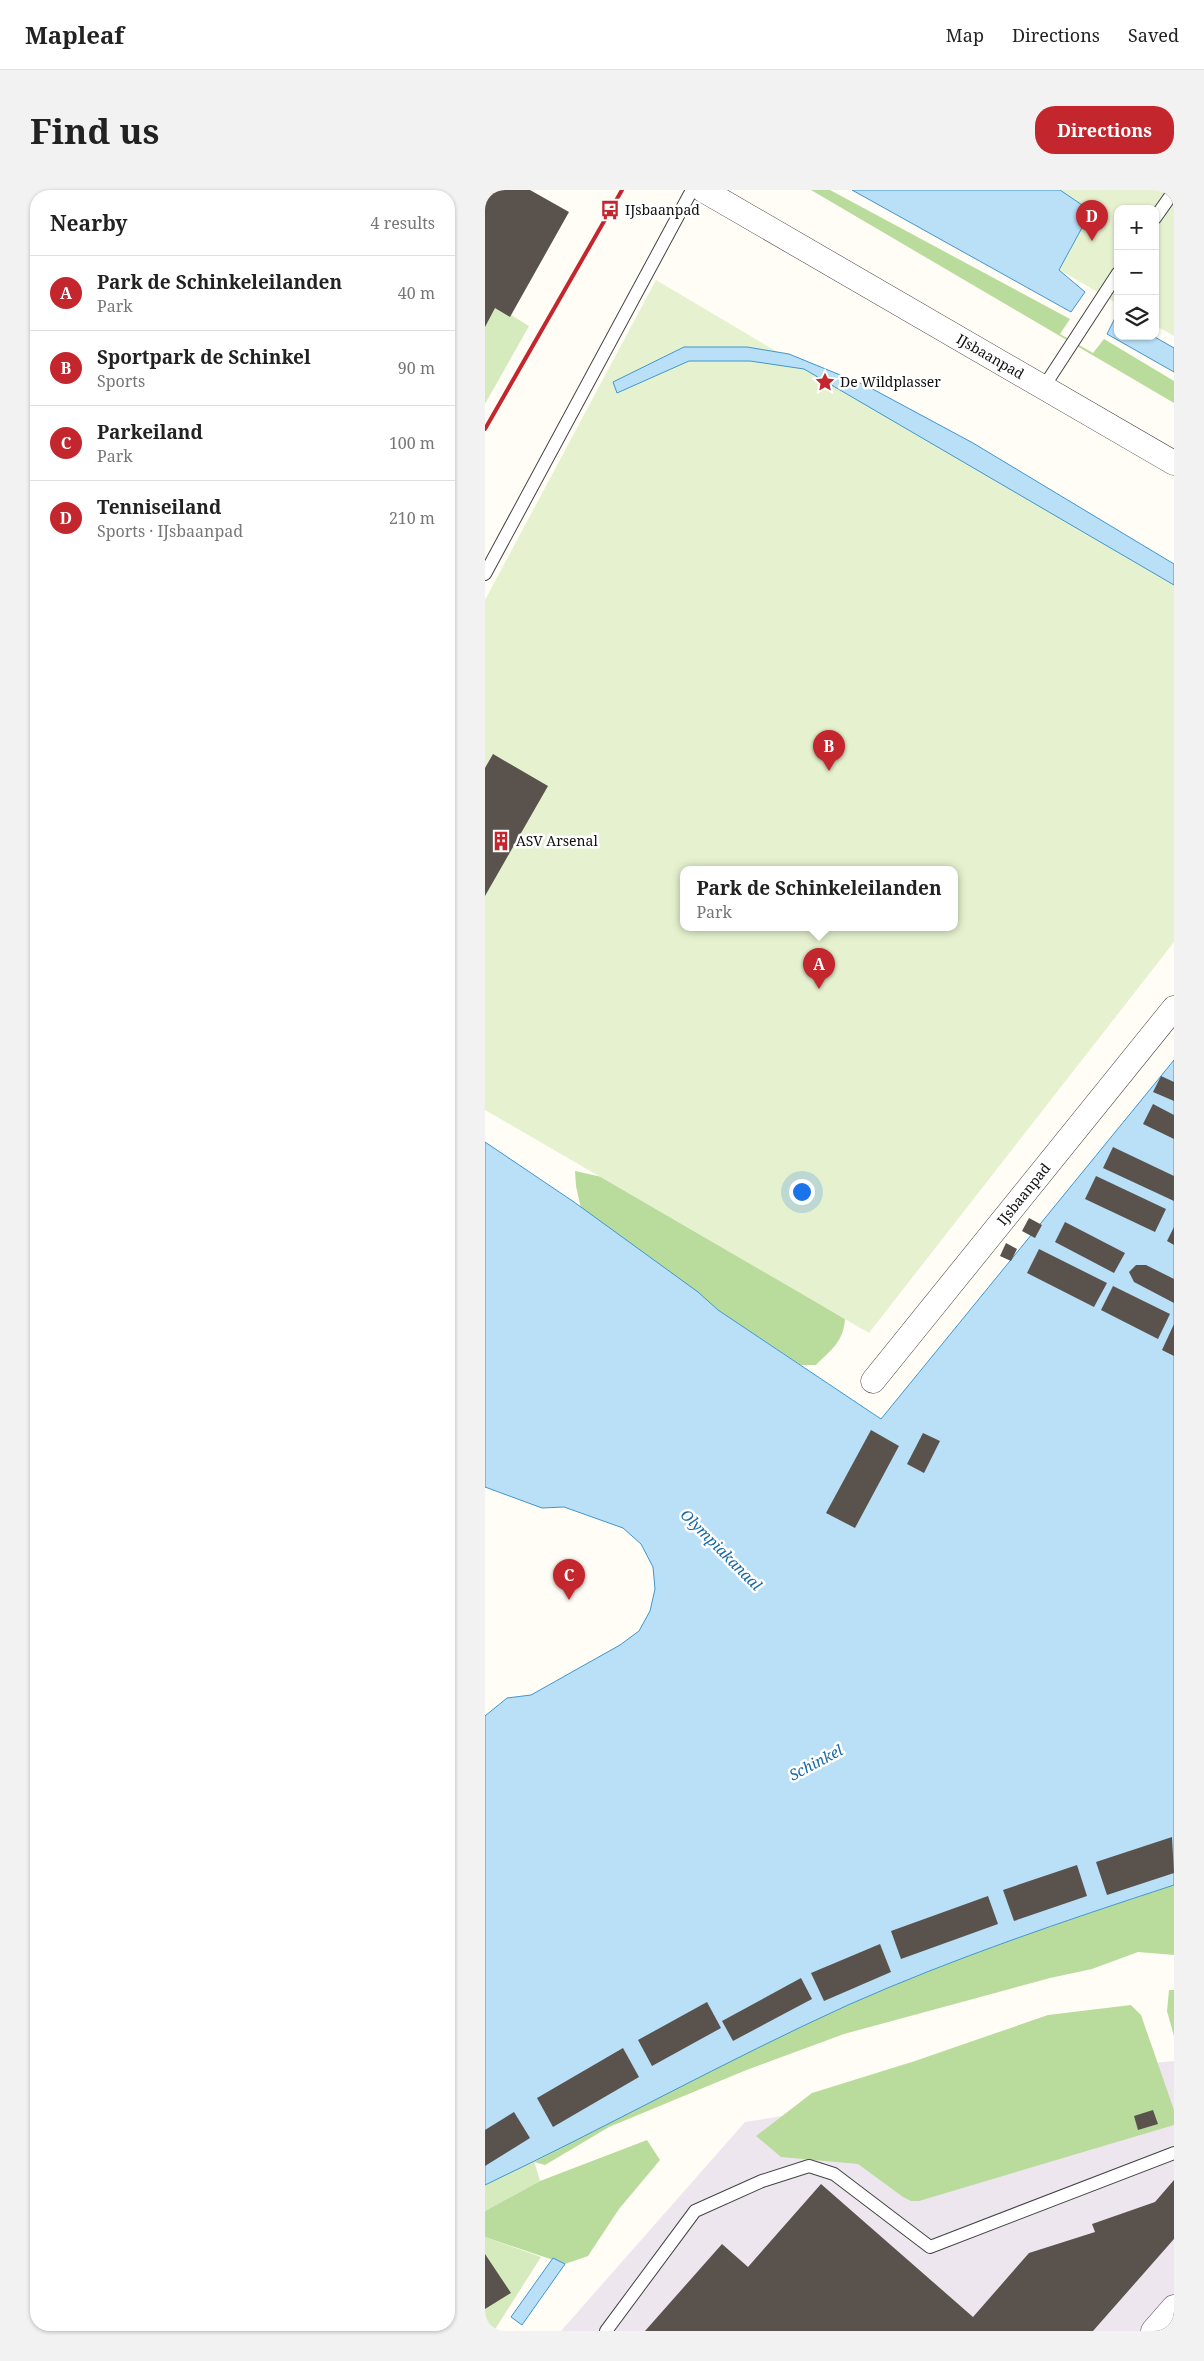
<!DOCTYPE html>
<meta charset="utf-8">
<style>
body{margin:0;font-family:"Noto Serif",serif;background:#f2f2f2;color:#222}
.controls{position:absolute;right:15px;top:15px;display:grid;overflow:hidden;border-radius:10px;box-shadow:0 1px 4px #0004}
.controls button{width:45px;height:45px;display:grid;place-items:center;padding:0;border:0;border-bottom:1px solid #e0e0e0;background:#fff;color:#222;font:25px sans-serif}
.you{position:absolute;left:316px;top:1001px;width:18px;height:18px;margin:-12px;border:4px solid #fff;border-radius:50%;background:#1a73e8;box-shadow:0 0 0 8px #1a73e833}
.badge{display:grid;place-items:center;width:32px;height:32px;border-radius:50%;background:#c4262e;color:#fff;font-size:16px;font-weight:700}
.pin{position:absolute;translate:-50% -41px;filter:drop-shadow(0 1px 2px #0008)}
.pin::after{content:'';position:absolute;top:26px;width:18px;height:15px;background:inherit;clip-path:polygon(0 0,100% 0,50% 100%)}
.popup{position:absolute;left:195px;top:676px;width:278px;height:65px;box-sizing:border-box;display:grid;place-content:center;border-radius:10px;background:#fff;filter:drop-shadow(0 1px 4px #0005);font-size:16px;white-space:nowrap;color:#767676}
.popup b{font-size:19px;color:#222}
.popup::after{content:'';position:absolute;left:50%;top:100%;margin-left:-10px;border:10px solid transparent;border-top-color:#fff}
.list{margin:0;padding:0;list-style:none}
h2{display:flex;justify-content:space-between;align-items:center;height:65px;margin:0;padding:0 20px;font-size:21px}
h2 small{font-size:16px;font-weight:400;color:#767676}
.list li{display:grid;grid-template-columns:32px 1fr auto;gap:15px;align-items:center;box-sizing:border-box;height:75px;padding:0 20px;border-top:1px solid #e0e0e0}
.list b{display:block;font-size:19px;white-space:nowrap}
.list p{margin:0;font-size:16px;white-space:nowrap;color:#767676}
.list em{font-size:16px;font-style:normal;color:#767676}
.icon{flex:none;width:28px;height:28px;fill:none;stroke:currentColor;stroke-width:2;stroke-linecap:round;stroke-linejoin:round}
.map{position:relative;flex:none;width:689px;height:2141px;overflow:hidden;border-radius:20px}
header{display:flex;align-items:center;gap:30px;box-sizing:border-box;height:70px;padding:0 25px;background:#fff;border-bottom:1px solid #e0e0e0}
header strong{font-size:24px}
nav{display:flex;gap:28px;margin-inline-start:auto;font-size:18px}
.intro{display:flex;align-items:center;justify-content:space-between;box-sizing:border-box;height:120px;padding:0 30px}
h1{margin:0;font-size:35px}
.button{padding:12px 22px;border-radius:20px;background:#c4262e;color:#fff;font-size:18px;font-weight:700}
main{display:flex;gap:30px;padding:0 30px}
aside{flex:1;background:#fff;border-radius:20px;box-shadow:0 1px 4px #0004}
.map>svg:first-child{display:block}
.industrial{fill:#eee6ef}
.green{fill:#d5ebbd}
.forest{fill:#b9dc9c}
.pitch{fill:#e6f2cf;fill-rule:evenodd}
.water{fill:#b9e0f7;stroke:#3f96cf}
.building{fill:#5a524d}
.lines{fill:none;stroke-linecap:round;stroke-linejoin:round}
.service-casing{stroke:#444;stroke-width:14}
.minor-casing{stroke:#444;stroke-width:25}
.service{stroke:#fff;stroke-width:12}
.minor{stroke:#fff;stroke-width:24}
.rail{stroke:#c4262e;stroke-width:4}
.labels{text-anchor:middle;stroke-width:5;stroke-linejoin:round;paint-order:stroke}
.poi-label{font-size:14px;fill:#111;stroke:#fff;text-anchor:start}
.street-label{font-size:14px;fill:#111;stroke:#fff}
.water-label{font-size:15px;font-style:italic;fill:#1768a6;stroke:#fff}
</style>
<header>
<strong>Mapleaf</strong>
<nav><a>Map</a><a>Directions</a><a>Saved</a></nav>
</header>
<div class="intro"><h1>Find us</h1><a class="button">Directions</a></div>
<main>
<aside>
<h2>Nearby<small>4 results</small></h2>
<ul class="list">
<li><span class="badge">A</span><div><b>Park de Schinkeleilanden</b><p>Park</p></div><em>40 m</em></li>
<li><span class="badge">B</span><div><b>Sportpark de Schinkel</b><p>Sports</p></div><em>90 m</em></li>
<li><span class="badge">C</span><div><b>Parkeiland</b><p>Park</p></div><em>100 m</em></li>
<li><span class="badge">D</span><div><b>Tenniseiland</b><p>Sports · IJsbaanpad</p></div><em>210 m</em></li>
</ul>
</aside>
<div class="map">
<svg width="689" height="2141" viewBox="0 0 689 2141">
<rect width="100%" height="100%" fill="#fffdf5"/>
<!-- industrial -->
<path class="industrial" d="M689,1871V2141H76L260,1932L564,1883Z"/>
<!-- green -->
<g class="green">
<path d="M0,109L44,136L0,214Z"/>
<path d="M49,1971L55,1991L0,2021V1995Z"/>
<path d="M0,2047L56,2067L9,2141H0Z"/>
</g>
<!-- forest -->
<g class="forest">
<path d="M326,0H345L585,129L575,144L608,163L619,149L689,191V213Z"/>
<path d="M90,981L126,989L360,1129C358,1152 347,1159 331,1175H316L99,1032L91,996Z"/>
<path d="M689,1695V1765L653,1762L607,1779L565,1788L359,1844L259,1881L124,1937L60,1975L49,1972C153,1918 256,1863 363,1815C469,1768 579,1731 689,1695Z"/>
<path d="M684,1800H689V1846L682,1821Z"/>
<path d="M646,1815L656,1825L689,1920V1935L434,2011H426L418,2007L373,1974L296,1967L271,1946L327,1903L430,1871L563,1825Z"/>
<path d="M162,1950L175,1970L134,2019L103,2066L80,2074L0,2047V2021L55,1991Z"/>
</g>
<!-- pitch -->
<g class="pitch">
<path d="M556,0H689V146L670,135V19H633V114L568,76Z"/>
<path d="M171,90L375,211L689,386V752L384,1143L0,920V410ZM199,680H469V738H199Z"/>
</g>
<!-- water -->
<g class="water">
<path d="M367,0H575L606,21L574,80L600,102L586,122Z"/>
<path d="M631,126L633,127V146H668L689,158V182L622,144Z"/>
<path d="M199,157H262L304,164L382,196L488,253L689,374V395L319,179L265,171H204L132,203L128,192Z"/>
<path d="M689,870V1695C579,1731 469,1768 363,1815C240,1871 122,1937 0,1995V1526L22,1508L46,1505L135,1455L154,1441L165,1421L170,1399L168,1377L156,1354L138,1338L79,1317L57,1318L0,1297V952L89,1012L213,1102L233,1120L396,1229Z"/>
<path d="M68,2068L80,2074L37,2135L26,2127Z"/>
</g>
<!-- building -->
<g class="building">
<path d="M0,0H45L84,22L25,127L10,118L0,137Z"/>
<path d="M8,564L63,596L0,706V578Z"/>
<path d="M676,886L689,892V911L668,902Z"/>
<path d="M668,914L689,925V949L658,934Z"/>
<path d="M628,957L689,986V1011L618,978Z"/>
<path d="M611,986L681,1019L670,1042L600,1009Z"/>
<path d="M544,1028L557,1035L550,1048L537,1041Z"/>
<path d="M580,1032L640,1063L629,1083L570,1052Z"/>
<path d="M689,1037V1055L682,1051Z"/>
<path d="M521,1053L532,1059L526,1071L515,1066Z"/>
<path d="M554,1059L622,1093L609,1117L542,1083Z"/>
<path d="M651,1075H661L689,1089V1113L649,1092L644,1082Z"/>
<path d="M628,1096L685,1124L673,1149L616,1120Z"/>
<path d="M689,1134V1166L677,1160Z"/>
<path d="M386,1240L414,1256L370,1338L341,1323Z"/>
<path d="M438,1243L455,1251L439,1283L422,1274Z"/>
<path d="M687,1647L689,1683L622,1705L611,1672Z"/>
<path d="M592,1675L602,1706L529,1731L518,1700Z"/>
<path d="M503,1706L513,1734L416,1769L406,1741Z"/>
<path d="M395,1754L406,1782L339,1811L326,1783Z"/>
<path d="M316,1788L327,1809L248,1851L237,1831Z"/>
<path d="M222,1812L236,1838L167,1876L153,1850Z"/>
<path d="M138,1858L154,1887L68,1937L52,1908Z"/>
<path d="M668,1920L673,1934L653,1940L649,1926Z"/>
<path d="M29,1922L45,1948L0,1976V1940Z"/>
<path d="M689,1990V2049L608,2141H160L237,2054L263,2077L336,1994L488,2127L544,2063L610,2042L607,2034L670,2012Z"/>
<path d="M0,2064L26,2103L0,2119Z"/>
</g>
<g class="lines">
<defs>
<g id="service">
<path d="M670,28L689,1"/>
<path d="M558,198L633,83"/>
<path d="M0,384L207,0"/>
<path d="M121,2141L210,2021L277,1991L324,1976L349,1984L445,2057L689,1963"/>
</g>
<g id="minor">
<path id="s1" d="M218,0L689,273"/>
<path id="s2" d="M388,1191L689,818"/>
<path d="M668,2141L689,2117"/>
</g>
</defs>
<!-- service casing -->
<use href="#service" class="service-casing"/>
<!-- minor casing -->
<use href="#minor" class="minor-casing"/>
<!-- service -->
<use href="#service" class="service"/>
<!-- minor -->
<use href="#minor" class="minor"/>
<!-- rail -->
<path class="rail" d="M0,239L137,0"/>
</g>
<!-- icons -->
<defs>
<symbol id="bus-bare" viewBox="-9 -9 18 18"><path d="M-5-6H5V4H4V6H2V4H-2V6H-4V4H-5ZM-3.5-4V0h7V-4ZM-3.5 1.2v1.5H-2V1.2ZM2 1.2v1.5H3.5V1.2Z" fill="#c4262e" stroke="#fff" stroke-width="2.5" paint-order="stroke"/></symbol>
<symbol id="sight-bare" viewBox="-9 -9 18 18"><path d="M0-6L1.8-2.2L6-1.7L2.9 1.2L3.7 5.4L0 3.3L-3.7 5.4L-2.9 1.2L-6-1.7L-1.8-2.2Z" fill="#c4262e" stroke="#fff" stroke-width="2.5" paint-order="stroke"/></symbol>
<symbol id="building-bare" viewBox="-9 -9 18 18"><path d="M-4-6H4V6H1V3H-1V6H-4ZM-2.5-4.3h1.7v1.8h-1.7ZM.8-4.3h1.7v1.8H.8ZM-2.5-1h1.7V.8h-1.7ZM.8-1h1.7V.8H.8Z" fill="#c4262e" stroke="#fff" stroke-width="2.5" paint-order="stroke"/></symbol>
</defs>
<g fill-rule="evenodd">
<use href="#bus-bare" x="111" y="6" width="28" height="28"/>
<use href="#sight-bare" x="326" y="178" width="28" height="28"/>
<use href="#building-bare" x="2" y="637" width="28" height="28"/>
</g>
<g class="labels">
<!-- poi labels -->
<g class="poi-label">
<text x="140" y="25">IJsbaanpad</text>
<text x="355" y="197">De Wildplasser</text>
<text x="31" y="656">ASV Arsenal</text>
</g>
<!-- street labels -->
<g class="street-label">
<text dy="5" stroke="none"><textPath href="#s1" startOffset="332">IJsbaanpad</textPath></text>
<text dy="5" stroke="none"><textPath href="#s2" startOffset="240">IJsbaanpad</textPath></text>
</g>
<!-- water labels -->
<g class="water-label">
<text transform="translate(236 1360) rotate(45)" y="5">Olympiakanaal</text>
<text transform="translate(331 1573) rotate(-28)" y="5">Schinkel</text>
</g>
</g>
</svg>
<div class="controls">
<button>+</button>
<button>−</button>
<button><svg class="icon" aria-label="layers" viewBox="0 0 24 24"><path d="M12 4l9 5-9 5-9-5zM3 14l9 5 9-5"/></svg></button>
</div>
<div class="you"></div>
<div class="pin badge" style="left:334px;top:799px">A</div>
<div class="popup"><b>Park de Schinkeleilanden</b>Park</div>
<div class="pin badge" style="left:344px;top:581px">B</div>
<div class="pin badge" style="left:84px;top:1410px">C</div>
<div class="pin badge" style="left:607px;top:51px">D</div>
</div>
</main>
